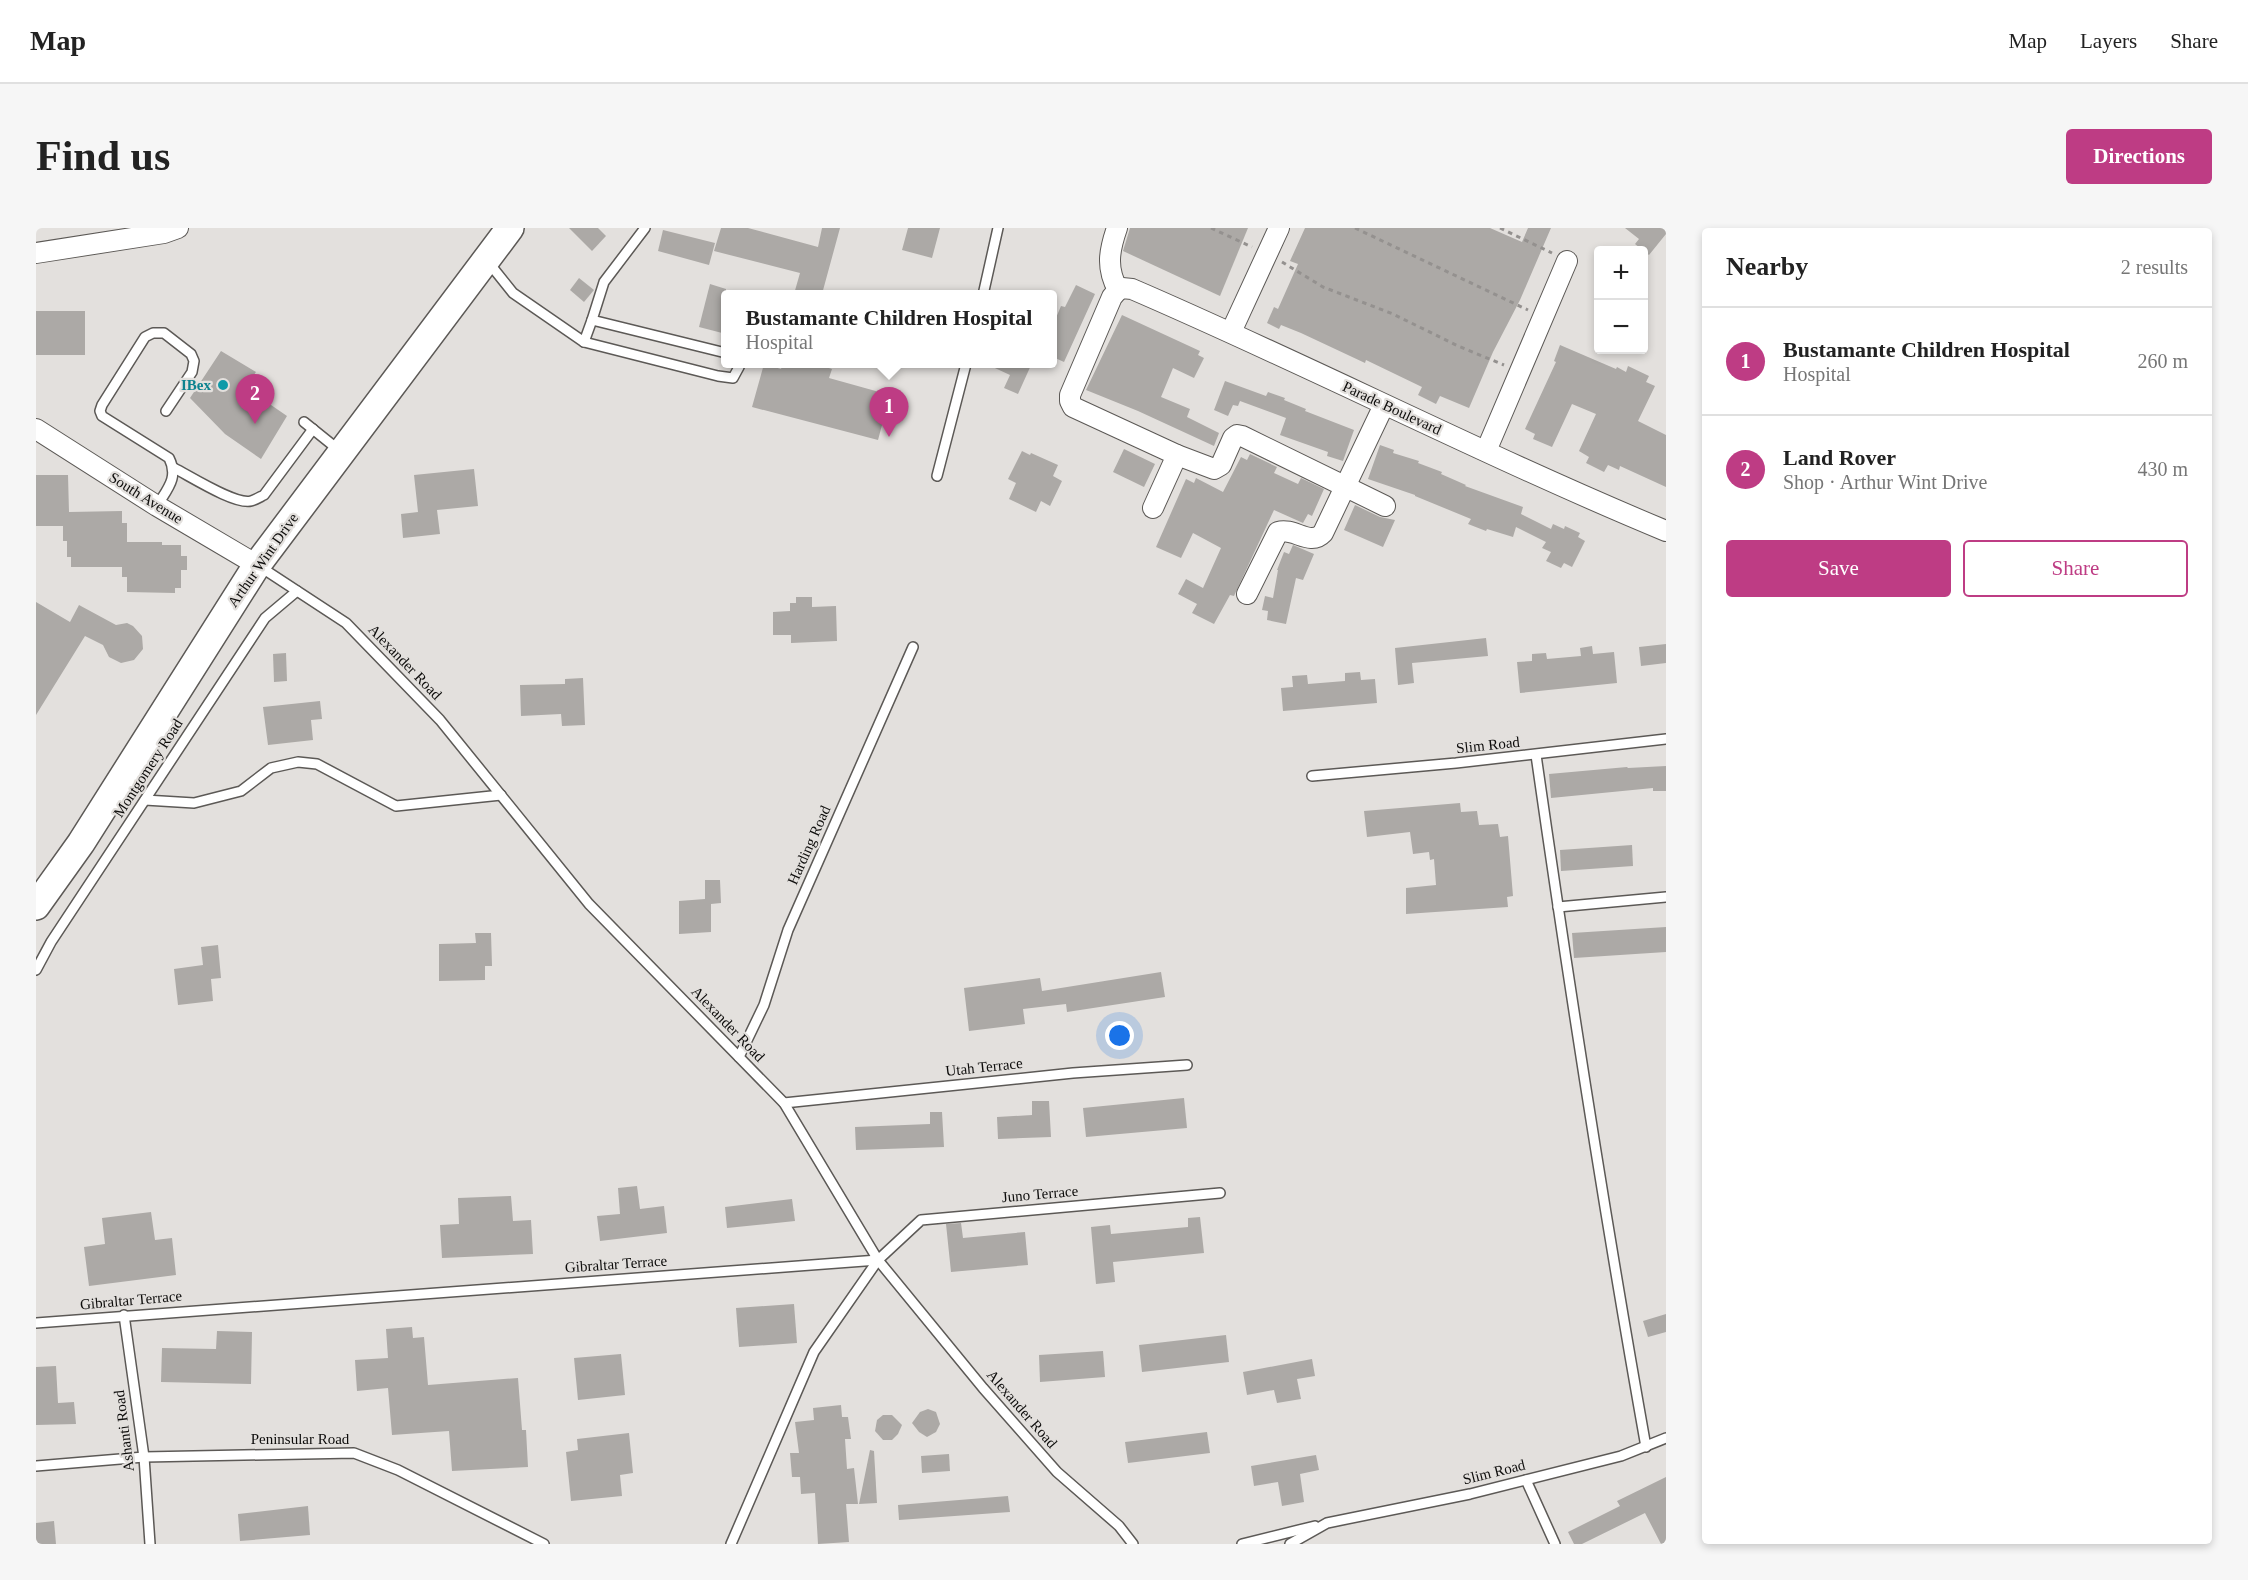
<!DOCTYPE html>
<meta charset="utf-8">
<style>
body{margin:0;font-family:Georgia,serif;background:#f6f6f6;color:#222}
.controls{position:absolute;right:18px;top:18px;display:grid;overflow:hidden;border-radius:6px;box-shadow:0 3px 9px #0003}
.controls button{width:54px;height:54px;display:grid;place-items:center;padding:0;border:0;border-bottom:2px solid #e0e0e0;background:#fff;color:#222;font:30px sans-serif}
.you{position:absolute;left:1084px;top:808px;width:21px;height:21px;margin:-15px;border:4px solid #fff;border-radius:50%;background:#1a73e8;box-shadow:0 0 0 9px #1a73e833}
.badge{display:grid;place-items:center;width:39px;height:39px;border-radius:50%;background:#be3c84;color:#fff;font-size:20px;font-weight:700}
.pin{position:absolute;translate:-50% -50px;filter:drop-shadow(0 2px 3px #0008)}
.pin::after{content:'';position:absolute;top:32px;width:21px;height:18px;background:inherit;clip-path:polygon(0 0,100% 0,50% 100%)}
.popup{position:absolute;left:685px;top:62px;width:336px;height:78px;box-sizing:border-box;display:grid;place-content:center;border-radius:6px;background:#fff;filter:drop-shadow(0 2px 4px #0005);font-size:20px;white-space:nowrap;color:#767676}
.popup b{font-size:22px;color:#222}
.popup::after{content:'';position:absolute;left:50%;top:100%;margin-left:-12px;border:12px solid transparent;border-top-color:#fff}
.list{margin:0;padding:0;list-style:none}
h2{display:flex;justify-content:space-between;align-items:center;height:78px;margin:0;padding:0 24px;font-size:26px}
h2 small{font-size:20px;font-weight:400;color:#767676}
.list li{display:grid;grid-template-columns:39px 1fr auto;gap:18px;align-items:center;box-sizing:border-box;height:108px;padding:0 24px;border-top:2px solid #e0e0e0}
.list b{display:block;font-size:22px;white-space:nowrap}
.list p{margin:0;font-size:20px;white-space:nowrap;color:#767676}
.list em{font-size:20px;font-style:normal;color:#767676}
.actions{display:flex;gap:12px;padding:18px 24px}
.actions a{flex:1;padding:14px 0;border:2px solid #be3c84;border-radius:6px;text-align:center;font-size:21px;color:#be3c84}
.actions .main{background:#be3c84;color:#fff}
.map{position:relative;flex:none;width:1630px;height:1316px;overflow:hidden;border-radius:6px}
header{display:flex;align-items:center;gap:36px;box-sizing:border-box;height:84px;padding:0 30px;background:#fff;border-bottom:2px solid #e0e0e0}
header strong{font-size:28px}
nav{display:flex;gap:33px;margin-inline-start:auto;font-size:21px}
.intro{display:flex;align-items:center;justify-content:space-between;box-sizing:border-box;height:144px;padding:0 36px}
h1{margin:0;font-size:42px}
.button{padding:15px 27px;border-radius:6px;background:#be3c84;color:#fff;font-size:21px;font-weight:700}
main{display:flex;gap:36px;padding:0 36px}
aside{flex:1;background:#fff;border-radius:6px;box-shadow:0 3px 9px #0003}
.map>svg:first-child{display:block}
.building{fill:#aca9a6}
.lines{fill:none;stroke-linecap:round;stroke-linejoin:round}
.lane-casing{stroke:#5c5956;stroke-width:12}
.street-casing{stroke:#5c5956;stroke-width:22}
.secondary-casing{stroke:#5c5956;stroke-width:30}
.path{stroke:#94918f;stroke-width:3;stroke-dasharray:4.5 4.5;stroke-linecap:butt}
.lane{stroke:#fff;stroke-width:9}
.street{stroke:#fff;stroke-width:20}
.secondary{stroke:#fff;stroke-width:27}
.culture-dot{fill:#0f9aa8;stroke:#e3e0dd;stroke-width:2}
.labels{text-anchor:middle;stroke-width:4.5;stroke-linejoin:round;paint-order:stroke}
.culture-label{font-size:15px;font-weight:bold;fill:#0d838f;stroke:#e3e0dd;text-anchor:end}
.street-label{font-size:15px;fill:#0d0c0b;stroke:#e3e0dd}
</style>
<header>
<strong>Map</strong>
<nav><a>Map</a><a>Layers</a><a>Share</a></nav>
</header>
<div class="intro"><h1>Find us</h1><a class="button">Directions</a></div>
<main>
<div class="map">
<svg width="1630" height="1316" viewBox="0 0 1630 1316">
<rect width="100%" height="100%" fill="#e3e0dd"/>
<!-- building -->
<g class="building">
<path d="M533,0H562L570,8L556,23Z"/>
<path d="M685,0H712L782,19L786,0H804L786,66H758L764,45L678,23Z"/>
<path d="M872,0H904L896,30L866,22Z"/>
<path d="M1094,0H1212L1184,68L1087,23Z"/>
<path d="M1269,0H1454L1486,14L1492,0H1515L1484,72L1457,124L1433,180L1404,168L1400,176L1382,167L1386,159L1330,132L1329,135L1265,105L1245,97L1243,101L1231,95L1238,79L1242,81L1262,36L1254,33Z"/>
<path d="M1589,0H1630V6L1613,27L1599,16L1603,11Z"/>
<path d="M627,2L679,15L673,37L622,23Z"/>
<path d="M543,50L558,62L548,74L534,62Z"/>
<path d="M674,56L690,61V106L663,99Z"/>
<path d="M1040,57L1059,66L1028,134L1017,129V97L1025,78L1029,79Z"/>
<rect x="0" y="83" width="49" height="44"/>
<path d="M1086,87L1164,123L1162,127L1168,130L1158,150L1137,140L1125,169L1154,181L1151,189L1183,205L1178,218L1102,183L1050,162Z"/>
<path d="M1524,117L1580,141L1581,139L1590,144L1592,138L1613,148L1610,154L1619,158L1602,193L1630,207V259L1584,238L1583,242L1572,237L1568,244L1550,235L1553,229L1543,223L1560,186L1536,176L1516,219L1497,211L1499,206L1489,201L1520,134L1518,133Z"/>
<path d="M185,123L220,144L209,159L251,188L225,231L189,206L154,170Z"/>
<path d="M747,135H777L796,141L793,150L854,167L842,212L716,179L728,136L745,141Z"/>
<path d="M948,135H996L982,166L968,160L974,147Z"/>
<path d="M1189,153L1230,168L1232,164L1249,170L1248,172L1270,181L1269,183L1318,202L1307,233L1291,228L1292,224L1244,207L1250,190L1204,173L1202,178L1197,177L1192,188L1178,182Z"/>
<path d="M1344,217L1358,222L1357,225L1383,233L1382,235L1406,244L1405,246L1430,257L1429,258L1487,279L1485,286L1515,301L1517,296L1528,301L1529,298L1544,305L1542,309L1549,313L1536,339L1528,335L1525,340L1510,333L1515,324L1506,320L1510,314L1480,299L1477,309L1451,301L1450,303L1432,296L1435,291L1379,268V267L1332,251Z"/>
<path d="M1088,221L1119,236L1108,259L1077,244Z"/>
<path d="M986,223L994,227L995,225L1022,237L1017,248L1026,253L1014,278L1005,273L1000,284L973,271L980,255L972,251Z"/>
<path d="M1214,226L1241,239L1238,245L1262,256L1265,250L1288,261L1276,288L1272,286L1267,295L1238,282L1198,368L1194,367L1178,396L1156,385L1161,376L1142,366L1150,351L1167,360L1185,320L1157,305L1145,330L1120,319L1150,251L1158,255L1160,250L1187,264L1205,229L1211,232Z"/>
<path d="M438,241L442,278L401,282L404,306L367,310L365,286L382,284L378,247Z"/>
<path d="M0,247H32L33,284L86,283V295H91V314H126V317H145V328H151V342H145V360H139V365L91,364V349H86V339H35V329H31V313H27V298H0Z"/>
<path d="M1319,277L1344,289L1359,292L1347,319L1308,302Z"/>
<path d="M1257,317L1278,326L1267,352L1260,350L1250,396L1231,392L1232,383L1226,382L1229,368L1237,370L1242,342H1241L1248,324L1253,326Z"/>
<path d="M760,369H776V379L800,378L801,413L755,415V407H737V384L754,383V375H760Z"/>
<path d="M0,374L34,394L43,377L80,397L91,395L97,398L106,408L107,421L98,432L85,435L73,429L67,417L49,408L0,487Z"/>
<path d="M1450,410L1452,428L1376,435L1378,455L1362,457L1359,420Z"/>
<path d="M1630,416V435L1605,438L1603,419Z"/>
<path d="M1556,418L1557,426L1578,424L1581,455L1484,465L1481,434L1496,433V426L1510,425L1511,431L1545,428L1544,420Z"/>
<path d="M250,425L251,453L238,454L237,426Z"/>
<path d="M1324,444L1325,452L1339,451L1341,475L1247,483L1245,460L1257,459L1256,448L1271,447L1272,456L1309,453V445Z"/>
<path d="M547,450L549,497L526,498L525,486L485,488L484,457L529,456V451Z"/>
<path d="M284,473L286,491L275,492L277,512L232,517L227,479Z"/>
<path d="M1630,538V563H1617V560L1515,570L1513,546L1591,539L1592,540Z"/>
<path d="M1424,575L1425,584L1441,583L1443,597L1462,596L1464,609L1472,608L1477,668L1471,669L1472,679L1370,686V660L1400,657L1398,631L1394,632L1393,624L1377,626L1374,604L1331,609L1328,583Z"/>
<path d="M1596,617L1597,638L1525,643L1524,622Z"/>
<path d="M669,652H684L685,675L675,676V704L643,706V673L669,671Z"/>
<path d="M1630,699V724L1538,730L1536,705Z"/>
<path d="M439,705H455L456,738H449V752L403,753V716L440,715Z"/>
<path d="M182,717L185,750L175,751L177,773L142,777L138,741L167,737L165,719Z"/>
<path d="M1125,744L1129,769L1031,784L1030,776L987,781L989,796L933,803L928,760L1004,750L1006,763Z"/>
<path d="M1148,870L1151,900L1050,909L1047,880Z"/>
<path d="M996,873H1013L1015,909L962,911L961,889L996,887Z"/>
<path d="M894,884H906L908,919L820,922L819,899L894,896Z"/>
<path d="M601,958L604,981L628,978L631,1005L564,1013L561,988L584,986L582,960Z"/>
<path d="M475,968L477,993L495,992L497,1026L406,1030L404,997L423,996L422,970Z"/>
<path d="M756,971L759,993L691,1000L689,979Z"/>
<path d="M115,984L119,1012L136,1010L140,1047L53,1058L48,1019L69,1016L66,990Z"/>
<path d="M1164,989L1168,1025L1077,1034L1079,1054L1060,1056L1055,999L1074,997L1075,1006L1152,999V990Z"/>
<path d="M925,995L927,1010L989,1004L992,1037L915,1044L910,996Z"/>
<path d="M758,1076L761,1115L703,1119L700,1080Z"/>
<path d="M1630,1086V1104L1612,1109L1607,1093Z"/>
<path d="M376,1099L377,1110L388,1109L392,1157L482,1150L486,1202H490L492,1239L416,1243L413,1203L356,1207L352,1160L321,1163L319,1132L352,1130L350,1101Z"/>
<path d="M181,1103L216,1104L215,1156L125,1154L126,1120L180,1121Z"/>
<path d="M1190,1107L1193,1134L1106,1144L1103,1117Z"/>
<path d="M1067,1123L1069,1149L1004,1154L1003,1127Z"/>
<path d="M585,1126L589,1167L542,1172L538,1130Z"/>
<path d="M1276,1131L1279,1148L1261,1151L1265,1171L1241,1175L1238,1162L1211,1167L1207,1144Z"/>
<path d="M20,1138L22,1175L38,1174L40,1196L0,1197V1139Z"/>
<path d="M805,1177L806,1189H812L815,1211H809L811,1241L818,1240L822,1276H810L813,1314L782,1316L779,1265L765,1266L764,1249H756L754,1225H763L759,1194L778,1192L777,1180Z"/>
<path d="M892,1181L900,1184L904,1196L900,1204L891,1209L883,1204L876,1195L884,1184Z"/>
<path d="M847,1187H856L866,1197L862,1206L856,1212H847L839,1203L841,1192Z"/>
<path d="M1171,1204L1174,1225L1092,1235L1089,1214Z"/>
<path d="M593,1205L597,1245L584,1247L586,1268L535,1273L530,1224L542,1222L541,1211Z"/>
<path d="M834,1222L838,1223L841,1275L823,1276Z"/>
<path d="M913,1226L914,1243L886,1245L885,1228Z"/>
<path d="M1280,1227L1283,1242L1264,1246L1268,1274L1246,1278L1242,1254L1218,1258L1215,1238Z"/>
<path d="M1630,1249V1316H1625L1609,1285L1546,1316H1538L1532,1304L1584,1278L1581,1273Z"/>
<path d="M972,1268L974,1284L863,1292L862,1277Z"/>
<path d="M272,1278L274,1307L204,1313L202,1286Z"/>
<path d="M18,1293L20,1316H0V1295Z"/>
</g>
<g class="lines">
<defs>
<g id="lane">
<path d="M609,0L568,54L556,92L690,125"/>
<path d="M457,32V40L477,65L548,114L682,148L697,150L703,139L701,136"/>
<path d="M947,67L962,0"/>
<path d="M548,114L556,92"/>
<path d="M268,194L304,223"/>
<path d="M138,240C154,248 199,277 215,273C219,272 224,269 228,267L277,201"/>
<path d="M901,248L930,136"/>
<path d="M121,278C131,261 143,250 133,230L66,188L64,183L66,177L109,109L117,105H128L155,126L158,133L156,144L130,183"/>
<path d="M223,338L310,395L404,492L553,676L748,875L842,1032L947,1160L1021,1244L1083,1298L1097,1316"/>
<path d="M1500,527C1533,758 1569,989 1610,1219"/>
<path d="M1276,548L1420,535L1630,511"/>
<path d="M109,572L158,575L205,563L235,540L262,534L281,536L360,578L465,567"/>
<path d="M1522,679L1630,669"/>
<path d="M0,742L15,714L229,390L261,363"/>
<path d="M703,829L728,777L752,702L877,419"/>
<path d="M748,875L1037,845L1151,837"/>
<path d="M88,1087L108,1229L114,1316"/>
<path d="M0,1095L842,1032"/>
<path d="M0,1238L108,1229L318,1225L362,1242L508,1316"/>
<path d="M1490,1252L1519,1316"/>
<path d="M695,1316L778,1124L842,1032L885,992L1184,965"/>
<path d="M1206,1316L1279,1298"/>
<path d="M1254,1316L1291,1295L1434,1266L1585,1228L1630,1210"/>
</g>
<g id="street">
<path d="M1081,0C1073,23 1070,40 1082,62"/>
<path d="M0,25L128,5L142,0"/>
<path d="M1082,62L1086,60L1096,61C1275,138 1449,228 1630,303"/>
<path d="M1082,62L1076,69L1034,167V173L1037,179L1141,227L1178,241L1185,237L1197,210L1201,207L1206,208L1349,278"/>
<path d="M1195,104L1243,0"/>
<path d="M0,201L121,278L221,337"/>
<path d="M1450,223L1531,33"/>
<path d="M1117,280L1141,227"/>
<path d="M1211,366L1242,304C1258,299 1274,319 1287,305L1348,177"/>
</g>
<path id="secondary" d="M0,678L45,615L221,337L474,0"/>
</defs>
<!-- lane casing -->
<use href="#lane" class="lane-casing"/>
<!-- street casing -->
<use href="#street" class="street-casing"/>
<!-- secondary casing -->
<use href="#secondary" class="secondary-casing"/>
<!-- path -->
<g class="path">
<path d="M1175,0L1216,19"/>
<path d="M1319,0L1492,82"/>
<path d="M1464,0L1516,25"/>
<path d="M1246,34L1287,59L1357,86L1422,118L1468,137"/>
</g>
<!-- lane -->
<use href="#lane" class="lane"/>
<!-- street -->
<use href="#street" class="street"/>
<!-- secondary -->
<use href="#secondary" class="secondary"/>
</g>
<!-- markers -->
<circle class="culture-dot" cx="187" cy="157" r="6"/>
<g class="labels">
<!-- culture labels -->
<g class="culture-label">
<text x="175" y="162">IBex</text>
</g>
<!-- street labels -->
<g class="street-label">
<text transform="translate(1356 180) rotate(25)" y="5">Parade Boulevard</text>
<text transform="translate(110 270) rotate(32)" y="5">South Avenue</text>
<text transform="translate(227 332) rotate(-55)" y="5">Arthur Wint Drive</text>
<text transform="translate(369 434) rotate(46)" y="5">Alexander Road</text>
<text transform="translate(1452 517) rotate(-6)" y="5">Slim Road</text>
<text transform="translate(112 540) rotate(-57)" y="5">Montgomery Road</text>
<text transform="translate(773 617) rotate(-66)" y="5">Harding Road</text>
<text transform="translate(692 796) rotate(46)" y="5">Alexander Road</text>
<text transform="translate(948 839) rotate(-6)" y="5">Utah Terrace</text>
<text transform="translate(1004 966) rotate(-5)" y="5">Juno Terrace</text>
<text transform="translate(580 1036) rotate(-4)" y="5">Gibraltar Terrace</text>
<text transform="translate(95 1072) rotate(-5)" y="5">Gibraltar Terrace</text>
<text transform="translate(986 1181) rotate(49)" y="5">Alexander Road</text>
<text transform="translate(88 1203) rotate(-97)" y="5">Ashanti Road</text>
<text x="264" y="1216">Peninsular Road</text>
<text transform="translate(1458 1244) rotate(-14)" y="5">Slim Road</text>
</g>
</g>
</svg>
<div class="controls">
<button>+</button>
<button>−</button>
</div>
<div class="you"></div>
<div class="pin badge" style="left:853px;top:209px">1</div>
<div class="popup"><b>Bustamante Children Hospital</b>Hospital</div>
<div class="pin badge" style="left:219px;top:196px">2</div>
</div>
<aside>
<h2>Nearby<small>2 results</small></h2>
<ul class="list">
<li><span class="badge">1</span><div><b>Bustamante Children Hospital</b><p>Hospital</p></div><em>260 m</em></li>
<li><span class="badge">2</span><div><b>Land Rover</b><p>Shop · Arthur Wint Drive</p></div><em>430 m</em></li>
</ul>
<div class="actions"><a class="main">Save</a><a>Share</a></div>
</aside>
</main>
